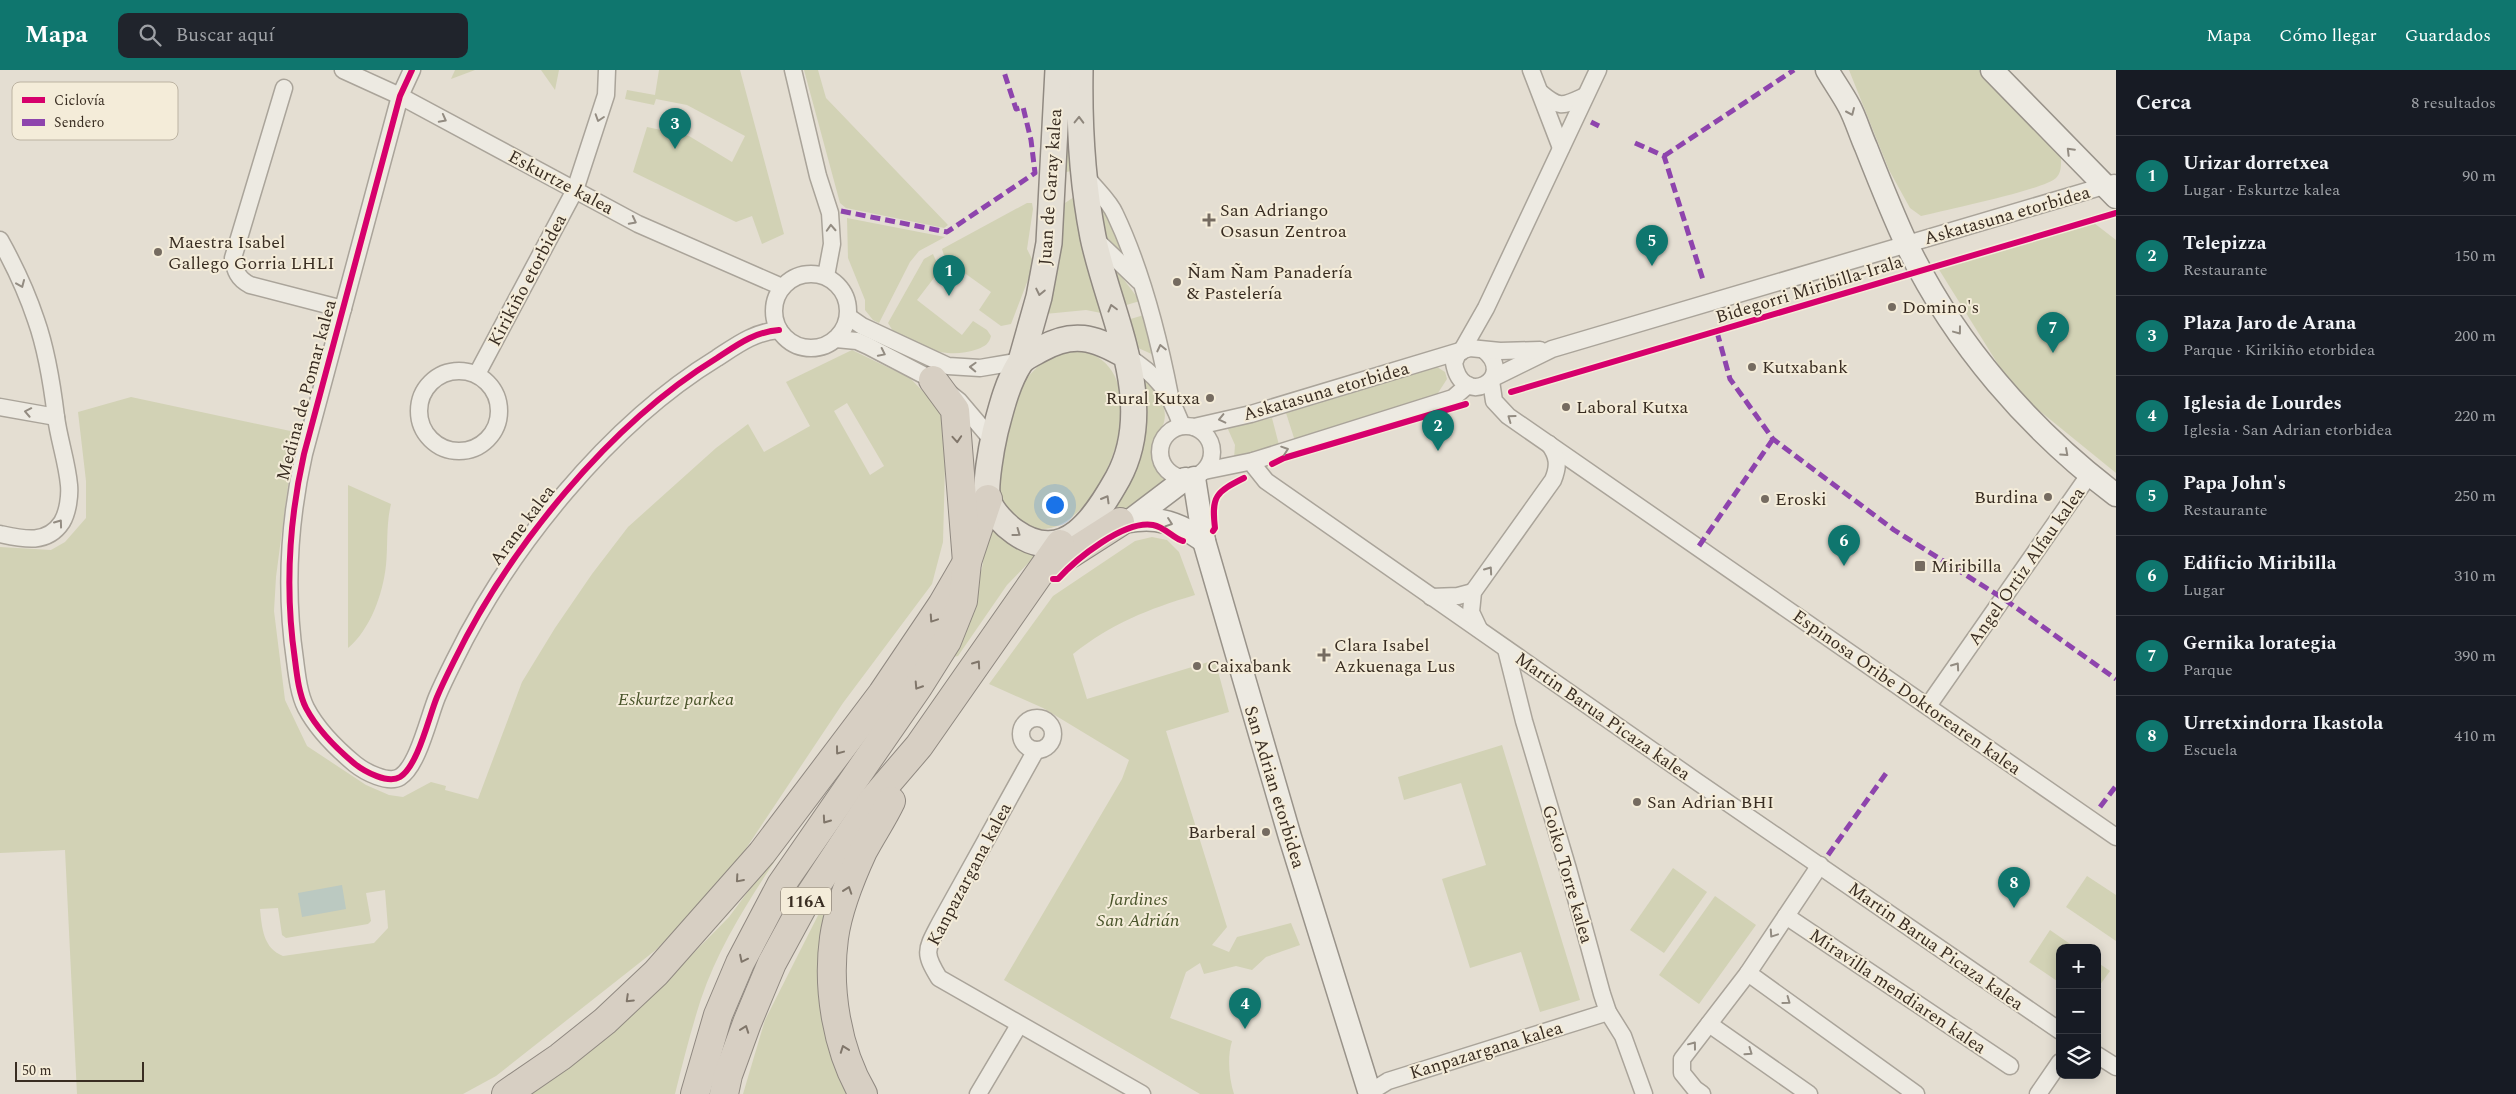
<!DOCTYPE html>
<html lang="es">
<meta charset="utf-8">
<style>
body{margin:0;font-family:Spectral,serif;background:#20242c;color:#f1f3f6}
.controls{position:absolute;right:15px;bottom:15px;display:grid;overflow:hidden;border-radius:10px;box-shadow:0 2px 12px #0003}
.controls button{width:45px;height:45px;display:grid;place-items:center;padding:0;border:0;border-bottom:1px solid #363941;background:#171b24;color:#f1f3f6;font:25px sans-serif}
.scale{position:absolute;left:15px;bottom:12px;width:129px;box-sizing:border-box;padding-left:5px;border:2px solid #392d22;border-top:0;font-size:14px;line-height:18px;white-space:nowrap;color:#392d22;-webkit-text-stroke:4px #f4ecd9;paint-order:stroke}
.you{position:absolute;left:1054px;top:434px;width:18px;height:18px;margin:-12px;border:4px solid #fff;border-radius:50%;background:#1a73e8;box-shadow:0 0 0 8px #1a73e833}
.badge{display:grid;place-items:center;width:32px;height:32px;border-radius:50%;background:#0f766e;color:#fff;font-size:16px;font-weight:700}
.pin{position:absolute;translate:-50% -41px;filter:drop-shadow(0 1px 2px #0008)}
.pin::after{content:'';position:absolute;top:26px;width:18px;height:15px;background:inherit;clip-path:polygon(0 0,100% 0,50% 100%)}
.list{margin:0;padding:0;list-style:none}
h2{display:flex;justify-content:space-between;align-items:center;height:65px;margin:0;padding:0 20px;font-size:21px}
h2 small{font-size:16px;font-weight:400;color:#9ea1a6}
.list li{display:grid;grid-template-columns:32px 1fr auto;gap:15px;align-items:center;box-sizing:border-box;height:80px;padding:0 20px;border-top:1px solid #363941}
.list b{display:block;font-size:19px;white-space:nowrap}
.list p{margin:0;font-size:16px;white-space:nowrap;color:#9ea1a6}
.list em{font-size:16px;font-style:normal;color:#9ea1a6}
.icon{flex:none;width:28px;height:28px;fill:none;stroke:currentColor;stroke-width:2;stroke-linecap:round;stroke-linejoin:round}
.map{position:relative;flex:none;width:2116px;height:1024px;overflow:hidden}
header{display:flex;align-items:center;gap:30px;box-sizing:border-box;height:70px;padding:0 25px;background:#0f766e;color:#fff}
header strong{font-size:24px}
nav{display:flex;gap:28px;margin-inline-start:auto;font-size:18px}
.search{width:350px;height:45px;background:#20242c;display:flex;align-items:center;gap:12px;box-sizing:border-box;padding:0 18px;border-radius:10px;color:#9ea1a6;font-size:19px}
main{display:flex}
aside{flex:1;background:#171b24}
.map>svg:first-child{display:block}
.green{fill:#d2d2b5;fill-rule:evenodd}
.water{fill:#bbc9c1}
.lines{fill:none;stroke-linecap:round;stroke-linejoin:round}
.street-casing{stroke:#aaa49a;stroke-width:19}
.secondary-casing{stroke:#99938a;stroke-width:25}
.primary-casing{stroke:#908981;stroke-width:28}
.highway-casing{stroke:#908981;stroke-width:30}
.street{stroke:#edeae2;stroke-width:16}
.secondary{stroke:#edeae2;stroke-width:22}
.primary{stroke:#e4dfd5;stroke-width:25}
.highway{stroke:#d7cfc3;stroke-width:28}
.quiet{stroke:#8e44ad;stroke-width:5;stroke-dasharray:10 5;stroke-linecap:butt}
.cycleway-casing{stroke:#f4ecd9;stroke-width:9}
.cycleway{stroke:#d6006c;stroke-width:6}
.oneway{stroke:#938c82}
.oneway2{stroke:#8e867c}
.oneway3{stroke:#80766a}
.poi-dot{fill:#756b60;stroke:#f4ecd9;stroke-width:2}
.labels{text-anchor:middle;stroke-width:4;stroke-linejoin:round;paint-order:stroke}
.shield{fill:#f4ecd9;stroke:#716659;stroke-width:1}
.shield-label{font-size:16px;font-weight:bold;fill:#392d22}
.street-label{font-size:18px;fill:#392d22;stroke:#f4ecd9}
.poi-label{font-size:18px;fill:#392d22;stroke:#f4ecd9;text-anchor:start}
.park-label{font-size:18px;font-style:italic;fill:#49542a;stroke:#f4ecd9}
.key{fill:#f4ecd9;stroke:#bcb3a2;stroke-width:1}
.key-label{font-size:14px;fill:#392d22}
</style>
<header>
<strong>Mapa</strong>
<div class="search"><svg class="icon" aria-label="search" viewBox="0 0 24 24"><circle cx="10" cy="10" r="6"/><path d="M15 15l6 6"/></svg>Buscar aquí</div>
<nav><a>Mapa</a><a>Cómo llegar</a><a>Guardados</a></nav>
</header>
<main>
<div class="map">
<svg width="2116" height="1024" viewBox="0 0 2116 1024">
<rect width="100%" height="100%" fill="#e4ded2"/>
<!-- green -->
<g class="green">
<path d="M455,0H475L451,9Z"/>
<path d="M541,0H559L555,20Z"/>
<path d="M659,0H740L784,164L762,174L752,146L736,152L633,102L647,57L689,66L732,92L745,66L687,35L656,29L654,35L625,29L627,20L655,25Z"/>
<path d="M804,0H818L826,28L948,155L944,158L846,138L840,133Z"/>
<path d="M1849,0H1979L2061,86C2061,94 2062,102 2056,108C2046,119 1942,141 1921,146L1910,138L1889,100Z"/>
<path d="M1065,63L1070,64L1071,101L1062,103Z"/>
<path d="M1074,127L1101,243L1086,240L1045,244L1061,171L1062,135Z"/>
<path d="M1027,133H1032L1033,139L1027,179L1032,189L1031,202L1011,254L1001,256L979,240L991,222L945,189L942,179Z"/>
<path d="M1095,133L1109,142L1127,196L1101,159Z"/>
<path d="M847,148L945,167L919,181L910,192L879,253L873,250L865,240V230L848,188Z"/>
<path d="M2094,153L2116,170V403L2014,320L1938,198Z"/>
<path d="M933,184L940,200L917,230L962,265L973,251L987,260L991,266C989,274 985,276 978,279C943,291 923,276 893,261L888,253L924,189Z"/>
<path d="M1112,194L1140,231L1123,236Z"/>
<path d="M1144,245L1156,286L1136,277L1127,250Z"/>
<path d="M852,280L910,308L940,339L946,358L943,472L932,514L843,633L731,801L657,879L496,1006L463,1024H77L65,780L0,783V477L51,480L65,472L86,448V411L78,342L131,327L295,362L276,507L274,541L285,630L307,676L366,715L389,725L403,727L431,712L446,716L445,720L478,729L522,612L555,558L592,504L628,457L716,378L748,354L764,382L810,356L786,312ZM847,333L884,396L870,405L834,341ZM385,820L388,858L374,873L283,886C263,878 262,858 260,839L278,838L282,865L286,868L368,854L371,851L366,823Z"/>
<path d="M1068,280C1176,280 1098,487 1026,456C1016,452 1006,437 999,429L998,384L1022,313L1042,292Z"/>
<path d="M1437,297L1445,302L1447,309L1436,326L1295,371L1286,343Z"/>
<path d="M1143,308C1156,316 1170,338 1163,355C1162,358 1158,361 1157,364C1148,382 1153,403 1170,412L1115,445L1109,442Z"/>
<path d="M1272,348L1279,375L1234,389L1235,375L1227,357Z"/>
<path d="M348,415L391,434C386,454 388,475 386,495C383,524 370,560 348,578Z"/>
<path d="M990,449L1042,479L1007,515L958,586L949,588L982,498Z"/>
<path d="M1152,467L1167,470L1179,482L1195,525C1148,539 1111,554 1073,584L1087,629L1215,590L1229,642L1166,661L1227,857L1212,875L1229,882L1237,867L1291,853L1300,875L1266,887L1252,900L1236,896L1204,904L1200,893L1186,902L1170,948L1232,971C1227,987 1229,1008 1234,1024H1200L1004,910L1122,709L1129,690L1043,638L989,614L1053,526L1135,471Z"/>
<path d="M1502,675L1580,930L1540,942L1521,882L1470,898L1442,809L1486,795L1461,713L1404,730L1398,707Z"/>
<path d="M808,741C769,801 724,861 701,929C691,960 683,992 675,1024H529L611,965L673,904L729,847Z"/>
<path d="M1673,798L1707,822L1664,883L1630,860Z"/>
<path d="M840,802L849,1024H743L765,950Z"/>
<path d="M2087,806L2116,825V871L2066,837Z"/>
<path d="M1715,826L1756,855L1699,934L1659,905Z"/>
<path d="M2050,860L2076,878H2060V913L2029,892Z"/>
<path d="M2097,892L2110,901L2097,919Z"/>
</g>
<!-- water -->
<path class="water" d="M342,815L346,839L302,847L298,823Z"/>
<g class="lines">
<defs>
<g id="street">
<path d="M343,0L400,26L638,154L782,217"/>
<path d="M412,0L400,26L304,384C289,451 285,522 295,590C297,606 299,624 306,638C317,659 337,679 355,694C365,702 388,714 400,707C418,696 429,646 437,627C442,615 448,603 454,591C509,478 609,354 717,288C737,275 754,262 779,260"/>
<path d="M793,0L818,106L830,143L832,174L826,206"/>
<path d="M1531,0L1561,78"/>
<path d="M284,18L233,188C235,201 238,209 250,215L343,239"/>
<path d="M1541,23C1560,39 1563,36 1585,26"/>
<path d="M1085,105C1094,118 1109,130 1115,144C1142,201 1158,264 1170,326"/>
<path d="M1095,169L1139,211"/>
<path d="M0,170C14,195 27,223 36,250C47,281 52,314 56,347C59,370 67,392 69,415C70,425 68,442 62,452C47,475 23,469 0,464"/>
<circle cx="811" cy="241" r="37"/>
<path d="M849,247L862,256L948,296L980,298L1021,291"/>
<path d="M836,269L857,271L868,276L933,310L959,331L993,371"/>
<path d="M1461,282L1486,238L1598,0"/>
<path d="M1458,283L1454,293C1462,340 1518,308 1484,280"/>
<path d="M1125,285C1159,306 1168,320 1182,356"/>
<circle cx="459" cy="341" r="40"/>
<path d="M477,304L575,120L606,25L607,0"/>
<path d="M1493,308L1552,279L2114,113"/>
<path d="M1491,311L1494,331L1508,346C1712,485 1912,628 2116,767"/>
<path d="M0,337L56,347"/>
<circle cx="1186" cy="382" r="26"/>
<path d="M1194,357L1251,344L1470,278L1500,281L1540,280"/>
<path d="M1253,391L1254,396L1266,411L1696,711L2060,961"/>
<path d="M1204,401L1253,391L1453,328L1468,315"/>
<path d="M1431,527L1458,526L1473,522"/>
<path d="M1479,559L1471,542L1473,522L1553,410C1559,396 1558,386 1549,374"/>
<path d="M1506,579L1524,651L1568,799L1602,924L1608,942L1623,966L1644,1024"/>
<path d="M1928,636L2089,405"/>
<circle cx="1037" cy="664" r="16"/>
<path d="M1036,680L940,853C926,880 923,882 939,908L1142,1024"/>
<path d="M1786,846L2010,996"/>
<path d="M1748,903L1916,1024"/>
<path d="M1709,954L1809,1024"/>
<path d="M2097,985L2116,997"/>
<path d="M978,1024L1019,955"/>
<path d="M1367,1024L1388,1011L1608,942"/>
<path d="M1702,1024L1695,1019L1682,1003V989L1748,903L1820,795"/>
<path d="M2038,1024L2060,992"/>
</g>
<g id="secondary">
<path d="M1827,0C1834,12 1842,23 1849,36C1856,49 1860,64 1866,77C1879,110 1892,143 1907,175C1955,274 2029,359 2116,425"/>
<path d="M1992,0L2116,127"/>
<path d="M1194,408L1204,471L1290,767L1370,1024"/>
<path d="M1131,450L1185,409"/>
<path d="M1104,457C1143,445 1170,446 1204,471"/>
</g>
<g id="primary">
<path d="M1080,0C1079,57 1082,111 1093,167C1109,244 1159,332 1118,408C1096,447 1065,497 1015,462C1005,455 992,442 988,430C984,417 992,375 995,362C1001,339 1007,313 1020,293C1024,287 1034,283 1041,279C1073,261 1094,267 1125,285"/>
<path d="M1021,291L1039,227L1049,173L1058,0"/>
</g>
<g id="highway">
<path d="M1048,494L1070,484L1120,452"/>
<path d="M506,1024L560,987L605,951L656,903L762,783L882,624L942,535L967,492L988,429"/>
<path d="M695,1024L718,945L740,893L781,815L918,617L947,571L963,531L967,492L955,340L933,310"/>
<path d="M724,1024L728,1005L747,953L772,893L804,834L872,731L919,676L1060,474"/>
<path d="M863,1024C837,980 827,919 834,868C838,839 851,807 863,781C872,764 883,748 891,731"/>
</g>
</defs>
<!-- street casing -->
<use href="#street" class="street-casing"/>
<!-- secondary casing -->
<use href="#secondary" class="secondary-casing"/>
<!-- primary casing -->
<use href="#primary" class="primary-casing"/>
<!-- highway casing -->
<use href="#highway" class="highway-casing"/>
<!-- street -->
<use href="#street" class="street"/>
<!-- secondary -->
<use href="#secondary" class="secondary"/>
<!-- primary -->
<use href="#primary" class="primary"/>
<!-- highway -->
<use href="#highway" class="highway"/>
<!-- quiet -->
<g class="quiet">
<path d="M1591,52L1599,56"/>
<path d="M1635,73L1664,86L1704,213"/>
<path d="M1664,86L1794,0"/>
<path d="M841,141L947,162L1035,103L1031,70L1023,37L1016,39L1004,2"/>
<path d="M1717,262L1730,309L1773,369L1894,460L2004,529L2116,609"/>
<path d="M1699,476L1773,369"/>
<path d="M2100,737L2116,716"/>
<path d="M1828,785L1887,702"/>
</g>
<defs>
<g id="cycleway">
<path d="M412,0L400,26L304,384C289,451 285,522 295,590C297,606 299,624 306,638C317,659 337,679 355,694C365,702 388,714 400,707C418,696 429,646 437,627C442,615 448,603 454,591C509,478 609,354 717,288C737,275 754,262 779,260"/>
<path d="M1511,322L2116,143"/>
<path d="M1272,394L1284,388L1466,334"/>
<path d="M1213,461L1215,458C1211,426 1216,422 1244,408"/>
<path d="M1053,509H1058C1076,489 1124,450 1153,455C1165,457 1174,469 1183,471"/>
</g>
</defs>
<!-- cycleway casing -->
<use href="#cycleway" class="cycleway-casing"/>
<!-- cycleway -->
<use href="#cycleway" class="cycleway"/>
</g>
<!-- one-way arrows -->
<defs><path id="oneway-chevron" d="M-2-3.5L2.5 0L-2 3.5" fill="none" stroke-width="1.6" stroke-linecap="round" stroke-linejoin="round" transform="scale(1.25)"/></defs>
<g class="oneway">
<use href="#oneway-chevron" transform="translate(1851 42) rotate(66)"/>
<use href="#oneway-chevron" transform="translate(599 48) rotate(108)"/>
<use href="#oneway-chevron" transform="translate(443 49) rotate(28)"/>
<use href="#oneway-chevron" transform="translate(2070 81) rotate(-135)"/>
<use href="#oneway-chevron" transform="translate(633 151) rotate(27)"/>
<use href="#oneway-chevron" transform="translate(831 158) rotate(-93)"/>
<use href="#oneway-chevron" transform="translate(21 214) rotate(67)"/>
<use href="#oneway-chevron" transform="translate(1958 261) rotate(53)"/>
<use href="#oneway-chevron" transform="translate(1161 278) rotate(-103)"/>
<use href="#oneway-chevron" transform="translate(882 283) rotate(26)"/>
<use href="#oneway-chevron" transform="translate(973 297) rotate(-178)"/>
<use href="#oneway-chevron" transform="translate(28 342) rotate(-169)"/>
<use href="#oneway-chevron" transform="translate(1511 348) rotate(-144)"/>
<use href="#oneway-chevron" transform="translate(1222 349) rotate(167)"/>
<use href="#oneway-chevron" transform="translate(1285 380) rotate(-19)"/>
<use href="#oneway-chevron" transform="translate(2065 383) rotate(42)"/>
<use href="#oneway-chevron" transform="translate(59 453) rotate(-54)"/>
<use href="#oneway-chevron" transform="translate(1169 453) rotate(19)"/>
<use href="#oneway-chevron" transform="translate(1489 500) rotate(-55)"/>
<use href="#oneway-chevron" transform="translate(1956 596) rotate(-55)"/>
<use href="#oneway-chevron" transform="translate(1773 864) rotate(124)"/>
<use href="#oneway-chevron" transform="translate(1787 931) rotate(36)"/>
<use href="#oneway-chevron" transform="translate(1693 975) rotate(-53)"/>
<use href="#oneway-chevron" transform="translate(1749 982) rotate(35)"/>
</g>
<g class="oneway2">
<use href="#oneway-chevron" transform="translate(1079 50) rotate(-89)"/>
<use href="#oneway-chevron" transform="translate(1040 222) rotate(102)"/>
<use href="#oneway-chevron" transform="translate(1112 238) rotate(-105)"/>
<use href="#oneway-chevron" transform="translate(1106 429) rotate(-60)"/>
<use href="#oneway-chevron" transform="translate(1017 463) rotate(36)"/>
</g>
<g class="oneway3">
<use href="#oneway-chevron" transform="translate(957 369) rotate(86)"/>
<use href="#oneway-chevron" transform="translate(933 549) rotate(124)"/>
<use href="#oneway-chevron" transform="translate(977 594) rotate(-55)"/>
<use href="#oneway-chevron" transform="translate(918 616) rotate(123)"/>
<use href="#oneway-chevron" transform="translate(839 681) rotate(127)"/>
<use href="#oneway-chevron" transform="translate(826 750) rotate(125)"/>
<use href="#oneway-chevron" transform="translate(739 809) rotate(131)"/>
<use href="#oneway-chevron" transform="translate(848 820) rotate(-71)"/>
<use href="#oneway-chevron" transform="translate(743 889) rotate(116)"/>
<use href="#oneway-chevron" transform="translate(629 929) rotate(136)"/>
<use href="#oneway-chevron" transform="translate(745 959) rotate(-70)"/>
<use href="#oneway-chevron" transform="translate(844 979) rotate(-110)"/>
</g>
<!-- markers -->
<g class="poi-dot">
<path d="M1206.5 142.5h5v5h5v5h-5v5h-5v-5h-5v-5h5z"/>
<circle cx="158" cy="182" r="5"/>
<circle cx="1177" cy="212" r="5"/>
<circle cx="1892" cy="237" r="5"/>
<circle cx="1752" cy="297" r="5"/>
<circle cx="1210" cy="328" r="5"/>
<circle cx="1566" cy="337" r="5"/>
<circle cx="2048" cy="427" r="5"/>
<circle cx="1765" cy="429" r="5"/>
<rect x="1914" y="490" width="12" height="12" rx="2.5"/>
<path d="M1321.5 577.5h5v5h5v5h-5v5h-5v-5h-5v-5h5z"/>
<circle cx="1197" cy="596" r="5"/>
<circle cx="1637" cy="732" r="5"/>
<circle cx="1266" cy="762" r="5"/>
</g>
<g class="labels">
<!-- shield labels -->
<rect class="shield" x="781" y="817.5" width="50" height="27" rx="4"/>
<g class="shield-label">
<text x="806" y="837">116A</text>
</g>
<!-- street labels -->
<g class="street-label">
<text transform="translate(561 112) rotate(28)" y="6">Eskurtze kalea</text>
<text transform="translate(1050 117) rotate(-86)" y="6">Juan de Garay kalea</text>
<text transform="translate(2007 145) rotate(-16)" y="6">Askatasuna etorbidea</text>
<text transform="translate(527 210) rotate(-62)" y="6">Kirikiño etorbidea</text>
<text transform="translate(1809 219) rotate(-17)" y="6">Bidegorri Miribilla-Irala</text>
<text transform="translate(306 320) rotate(-75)" y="6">Medina de Pomar kalea</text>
<text transform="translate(1326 321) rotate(-16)" y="6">Askatasuna etorbidea</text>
<text transform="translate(522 455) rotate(-53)" y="6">Arane kalea</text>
<text transform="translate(2026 496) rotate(-55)" y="6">Angel Ortiz Alfau kalea</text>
<text transform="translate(1907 622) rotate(35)" y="6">Espinosa Oribe Doktorearen kalea</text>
<text transform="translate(1603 646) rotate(35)" y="6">Martin Barua Picaza kalea</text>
<text transform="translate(1275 717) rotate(73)" y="6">San Adrian etorbidea</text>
<text transform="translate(969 804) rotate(-62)" y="6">Kanpazargana kalea</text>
<text transform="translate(1568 804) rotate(74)" y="6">Goiko Torre kalea</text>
<text transform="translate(1936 876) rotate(35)" y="6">Martin Barua Picaza kalea</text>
<text transform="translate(1898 921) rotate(34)" y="6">Miravilla mendiaren kalea</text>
<text transform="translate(1486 980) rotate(-17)" y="6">Kanpazargana kalea</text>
</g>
<!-- poi labels -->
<g class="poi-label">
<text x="1220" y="146">San Adriango<tspan x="1220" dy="21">Osasun Zentroa</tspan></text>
<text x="168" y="178">Maestra Isabel<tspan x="168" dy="21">Gallego Gorria LHLI</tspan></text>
<text x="1187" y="208">Ñam Ñam Panadería<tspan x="1187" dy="21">&amp; Pastelería</tspan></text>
<text x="1902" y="243">Domino's</text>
<text x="1762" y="303">Kutxabank</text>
<text x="1200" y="334" text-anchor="end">Rural Kutxa</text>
<text x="1576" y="343">Laboral Kutxa</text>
<text x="2038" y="433" text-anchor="end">Burdina</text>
<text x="1775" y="435">Eroski</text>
<text x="1931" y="502">Miribilla</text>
<text x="1334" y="581">Clara Isabel<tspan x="1334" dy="21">Azkuenaga Lus</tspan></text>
<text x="1207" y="602">Caixabank</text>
<text x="1647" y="738">San Adrian BHI</text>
<text x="1256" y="768" text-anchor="end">Barberal</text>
</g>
<!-- park labels -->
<g class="park-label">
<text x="676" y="635">Eskurtze parkea</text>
<text x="1138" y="835">Jardines<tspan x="1138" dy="21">San Adrián</tspan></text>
</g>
</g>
<!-- legend -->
<rect x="12" y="12" width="166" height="58" rx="8" class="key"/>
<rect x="22" y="27" width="23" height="6" fill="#d6006c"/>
<rect x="22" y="49" width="23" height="7" fill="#8e44ad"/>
<g class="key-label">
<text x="54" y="35">Ciclovía</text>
<text x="54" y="57">Sendero</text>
</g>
</svg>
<div class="controls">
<button>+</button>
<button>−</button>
<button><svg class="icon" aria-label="layers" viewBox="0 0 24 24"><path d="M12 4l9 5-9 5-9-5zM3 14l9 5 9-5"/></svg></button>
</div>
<div class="scale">50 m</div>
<div class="you"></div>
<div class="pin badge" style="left:949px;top:226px">1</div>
<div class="pin badge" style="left:1438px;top:381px">2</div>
<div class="pin badge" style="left:675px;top:79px">3</div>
<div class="pin badge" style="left:1245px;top:959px">4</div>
<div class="pin badge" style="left:1652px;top:196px">5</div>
<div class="pin badge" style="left:1844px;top:496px">6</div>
<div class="pin badge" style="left:2053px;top:283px">7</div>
<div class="pin badge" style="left:2014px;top:838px">8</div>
</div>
<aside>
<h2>Cerca<small>8 resultados</small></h2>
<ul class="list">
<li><span class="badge">1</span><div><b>Urizar dorretxea</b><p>Lugar · Eskurtze kalea</p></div><em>90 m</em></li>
<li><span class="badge">2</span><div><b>Telepizza</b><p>Restaurante</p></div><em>150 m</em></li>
<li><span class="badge">3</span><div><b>Plaza Jaro de Arana</b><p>Parque · Kirikiño etorbidea</p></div><em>200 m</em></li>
<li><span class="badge">4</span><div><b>Iglesia de Lourdes</b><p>Iglesia · San Adrian etorbidea</p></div><em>220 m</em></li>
<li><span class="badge">5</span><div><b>Papa John's</b><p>Restaurante</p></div><em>250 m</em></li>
<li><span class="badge">6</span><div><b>Edificio Miribilla</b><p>Lugar</p></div><em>310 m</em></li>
<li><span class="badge">7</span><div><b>Gernika lorategia</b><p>Parque</p></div><em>390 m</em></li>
<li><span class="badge">8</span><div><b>Urretxindorra Ikastola</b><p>Escuela</p></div><em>410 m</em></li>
</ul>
</aside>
</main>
